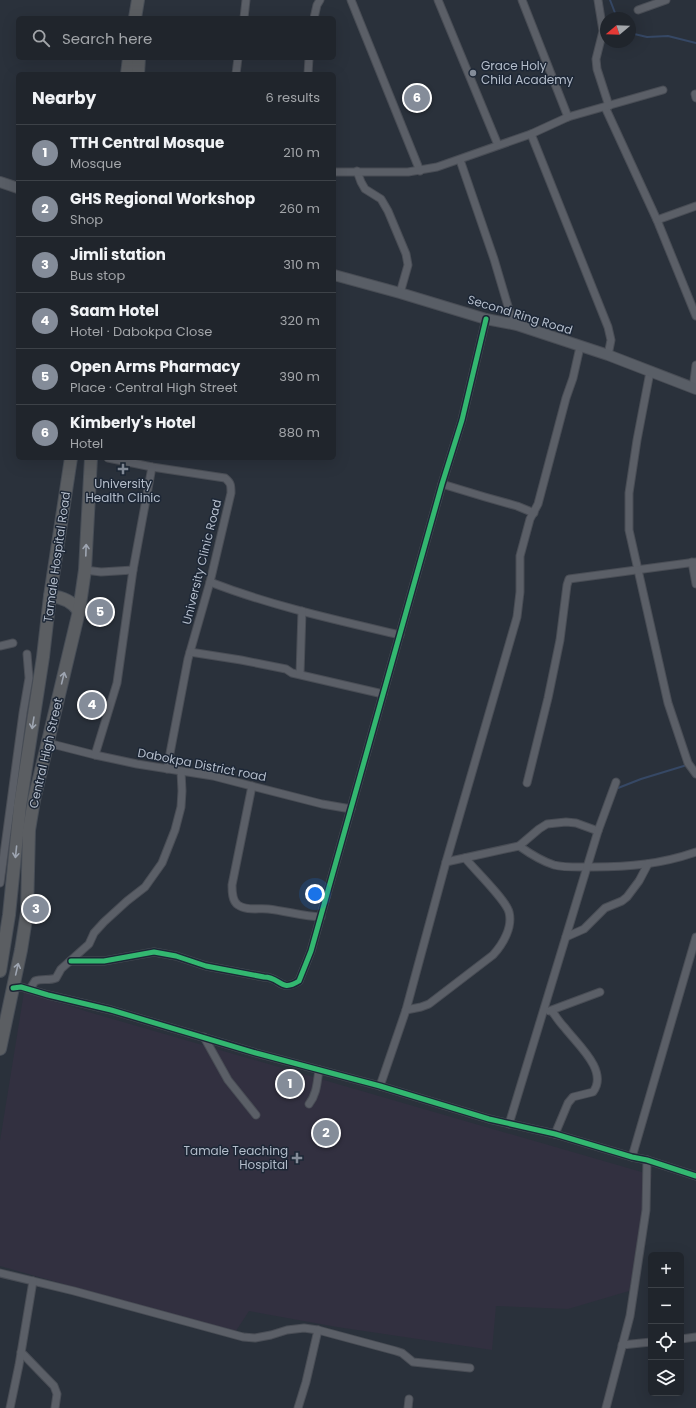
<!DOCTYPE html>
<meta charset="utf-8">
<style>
body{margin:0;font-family:Poppins,sans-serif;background:#2d3138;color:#f1f3f6}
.controls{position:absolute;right:12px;bottom:12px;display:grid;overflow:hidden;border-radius:6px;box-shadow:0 4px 16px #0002}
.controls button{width:36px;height:36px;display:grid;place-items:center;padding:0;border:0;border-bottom:1px solid #3d4248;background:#20252c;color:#f1f3f6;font:20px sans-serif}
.compass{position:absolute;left:600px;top:12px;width:36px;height:36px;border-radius:50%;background:#20252c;box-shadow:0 4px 16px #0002;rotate:251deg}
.you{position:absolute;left:315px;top:894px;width:14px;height:14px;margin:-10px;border:3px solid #fff;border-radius:50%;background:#1a73e8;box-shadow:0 0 0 6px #1a73e833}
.badge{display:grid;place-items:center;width:26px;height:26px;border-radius:50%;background:#848c99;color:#fff;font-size:13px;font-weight:700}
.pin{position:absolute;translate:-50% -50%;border:2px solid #fff;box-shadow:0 1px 4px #0006}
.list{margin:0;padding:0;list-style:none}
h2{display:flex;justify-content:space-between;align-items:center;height:52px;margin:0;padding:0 16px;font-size:17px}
h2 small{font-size:13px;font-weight:400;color:#a2a5a9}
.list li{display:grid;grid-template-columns:26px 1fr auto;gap:12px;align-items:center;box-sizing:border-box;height:56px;padding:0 16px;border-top:1px solid #3d4248}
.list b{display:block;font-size:15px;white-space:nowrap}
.list p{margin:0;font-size:13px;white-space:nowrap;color:#a2a5a9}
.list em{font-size:13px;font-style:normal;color:#a2a5a9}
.icon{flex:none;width:22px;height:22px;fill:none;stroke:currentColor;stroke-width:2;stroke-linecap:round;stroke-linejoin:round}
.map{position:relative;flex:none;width:696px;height:1408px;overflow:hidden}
.search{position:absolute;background:#20252c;box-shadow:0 4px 16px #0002;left:16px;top:16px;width:320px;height:44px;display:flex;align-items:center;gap:10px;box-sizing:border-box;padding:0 14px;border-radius:6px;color:#a2a5a9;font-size:15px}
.panel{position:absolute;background:#20252c;box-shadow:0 4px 16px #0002;left:16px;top:72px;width:320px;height:388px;border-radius:6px}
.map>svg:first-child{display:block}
.medical{fill:#323040}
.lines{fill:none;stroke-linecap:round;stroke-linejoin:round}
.stream{stroke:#364865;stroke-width:2}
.street-casing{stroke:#494d55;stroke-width:9}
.secondary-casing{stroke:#494d55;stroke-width:12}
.highway-casing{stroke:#474d56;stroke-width:14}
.street{stroke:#5b5f67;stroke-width:7}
.secondary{stroke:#595e66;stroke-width:10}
.highway{stroke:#5b5e62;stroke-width:12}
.cycleway-casing{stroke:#1d2736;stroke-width:8}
.cycleway{stroke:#33b770;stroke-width:5}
.oneway{stroke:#9ea5b1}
.poi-dot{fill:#848c99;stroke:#1d2736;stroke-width:1.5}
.labels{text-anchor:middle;stroke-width:3;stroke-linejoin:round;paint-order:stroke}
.poi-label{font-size:12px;fill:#b4bdcb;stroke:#1d2736;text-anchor:start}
.street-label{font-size:12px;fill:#b4bdcb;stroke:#1d2736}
</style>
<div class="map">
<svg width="696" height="1408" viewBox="0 0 696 1408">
<rect width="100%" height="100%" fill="#2a313b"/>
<!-- medical -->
<path class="medical" d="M24,992L92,1013L652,1175L629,1291L568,1309L496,1306L492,1350L337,1327L249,1311L232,1337L127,1302L0,1266V1141Z"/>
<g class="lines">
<!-- stream -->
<g class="stream">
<path d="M610,0L617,18"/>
<path d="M630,33L647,37L668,36L696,43"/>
<path d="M618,788L641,779L687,765"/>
</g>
<defs>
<g id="street">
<path d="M351,0L420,171"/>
<path d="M438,0L498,145"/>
<path d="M522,0L568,117"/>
<path d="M598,0L603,31L596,59L597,69L609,106"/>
<path d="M638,10L666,0"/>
<path d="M244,18L246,0"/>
<path d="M314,18L317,5L320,0"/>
<path d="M236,74L238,58"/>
<path d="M308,74L309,58"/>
<path d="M695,94L696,98"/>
<path d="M605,107L657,220L696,316"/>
<path d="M531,134L608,327L611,340L608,355"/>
<path d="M460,160L494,259L510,313L517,325"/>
<path d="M357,171L361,182L365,189L381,199L388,211L406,254L408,265L400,293"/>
<path d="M334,172H408L437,167L531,134L568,117L663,90"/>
<path d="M657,220L696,206"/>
<path d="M650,372L637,440L629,493V530L668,703L688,763L696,774"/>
<path d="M693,388L696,365"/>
<path d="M108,458L152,467L225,478C231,483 231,485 231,493L210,582L188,659L167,769"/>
<path d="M442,484L485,497L517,506L534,513"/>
<path d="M692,562L696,584"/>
<path d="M85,570L101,572L133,570"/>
<path d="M210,582C272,606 336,620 400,635"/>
<path d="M0,646L13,643"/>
<path d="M190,652L241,660L286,669L292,673L383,694"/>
<path d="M300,674L302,611"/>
<path d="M48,743L95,755L137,764L213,776L322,804L351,809"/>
<path d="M95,755L117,683L133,570L152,467"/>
<path d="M527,783L548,698L560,640L567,585L569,579L696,562"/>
<path d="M252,786L232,885C232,891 232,901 238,905C246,911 259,908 268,909C286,911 303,916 321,917"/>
<path d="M519,846C529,853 541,861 554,865C566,868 580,867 593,867C630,867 661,864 696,852"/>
<path d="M446,862L519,846L539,829L547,824L566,822L576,823L598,831"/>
<path d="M0,883L23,713L29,678L27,654"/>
<path d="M566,937L584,929L605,908L622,901L627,897L639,881L648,864"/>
<path d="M71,961H104L154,952L176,956L206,966L264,977C281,977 280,993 299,981L311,951L442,484L462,420L486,319"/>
<path d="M13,988L21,987L48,995L111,1010L256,1053L380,1086L489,1119L555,1134L632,1157L647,1160L696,1176"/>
<path d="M30,989L35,981C42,978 49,981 56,978L61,969L89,944L94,933L104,922L127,901L145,887L162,863L175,830L181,807L182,791L181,771"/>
<path d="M406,1010L421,1007L429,1004L493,955C503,944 513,927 509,912C506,900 474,869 465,858"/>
<path d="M549,1011L600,992"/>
<path d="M552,1011C556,1017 560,1023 565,1028C577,1044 609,1071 593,1092L573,1097L568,1103L555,1134"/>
<path d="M204,1037L228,1080L256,1115"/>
<path d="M380,1086L406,1010L446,862L517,617L520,592V556L530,519L538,504L566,398L573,378L580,347"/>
<path d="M309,1104C317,1094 317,1082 319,1070"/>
<path d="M509,1124L598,831L616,782"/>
<path d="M632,1157L696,937"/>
<path d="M0,1273L74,1291L243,1337L255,1338L271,1335L287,1330L304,1328L318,1330L396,1351L402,1353L413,1362L470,1368"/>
<path d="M681,1339L696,1337"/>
<path d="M622,1345L651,1342"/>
<path d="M21,1352L54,1386L57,1394L55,1408"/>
<path d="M10,1408L19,1365L33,1281"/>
<path d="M298,1408L306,1382L318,1330"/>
<path d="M408,1408L409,1399"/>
<path d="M606,1408L630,1316L646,1210L647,1160"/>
</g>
<g id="secondary">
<path d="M0,182L18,188"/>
<path d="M334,275L400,293L486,319L517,325L608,355L696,389"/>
</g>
<g id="highway">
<path d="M135,18L138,0"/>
<path d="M127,74L129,58"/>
<path d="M138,74L139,58"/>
<path d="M50,596C62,597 72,601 79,611"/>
<path d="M0,971L9,915L20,806L43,657L50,596L71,458"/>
<path d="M0,1049L21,950L27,912L29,830L34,800L79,611L85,570L91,458"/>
</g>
</defs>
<!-- street casing -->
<use href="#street" class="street-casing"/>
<!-- secondary casing -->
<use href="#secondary" class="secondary-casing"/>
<!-- highway casing -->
<use href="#highway" class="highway-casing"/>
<!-- street -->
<use href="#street" class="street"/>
<!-- secondary -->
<use href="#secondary" class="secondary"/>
<!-- highway -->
<use href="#highway" class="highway"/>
<defs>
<g id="cycleway">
<path d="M71,961H104L154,952L176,956L206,966L264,977C281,977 280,993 299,981L311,951L442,484L462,420L486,319"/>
<path d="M13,988L21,987L48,995L111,1010L256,1053L380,1086L489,1119L555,1134L632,1157L647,1160L696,1176"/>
</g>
</defs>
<!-- cycleway casing -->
<use href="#cycleway" class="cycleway-casing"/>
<!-- cycleway -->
<use href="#cycleway" class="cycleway"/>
</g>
<!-- one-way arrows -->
<defs><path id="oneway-shaft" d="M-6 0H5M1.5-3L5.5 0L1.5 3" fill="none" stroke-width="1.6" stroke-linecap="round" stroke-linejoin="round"/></defs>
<g class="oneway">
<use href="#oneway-shaft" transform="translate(86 550) rotate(-88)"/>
<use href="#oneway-shaft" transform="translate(63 678) rotate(-76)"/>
<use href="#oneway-shaft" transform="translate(33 723) rotate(99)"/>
<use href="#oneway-shaft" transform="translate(16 852) rotate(96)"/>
<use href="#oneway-shaft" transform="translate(17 969) rotate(-77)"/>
</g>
<!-- markers -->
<g class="poi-dot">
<circle cx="473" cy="73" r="4"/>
<path d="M121 463h4v4h4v4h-4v4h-4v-4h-4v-4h4z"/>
<path d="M295 1152h4v4h4v4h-4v4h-4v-4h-4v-4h4z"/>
</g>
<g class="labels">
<!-- poi labels -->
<g class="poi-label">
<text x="481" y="70">Grace Holy<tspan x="481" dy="14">Child Academy</tspan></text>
<text x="123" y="488" text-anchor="middle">University<tspan x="123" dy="14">Health Clinic</tspan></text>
<text x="288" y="1155" text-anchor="end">Tamale Teaching<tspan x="288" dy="14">Hospital</tspan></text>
</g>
<!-- street labels -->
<g class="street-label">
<text transform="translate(520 315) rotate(17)" y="4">Second Ring Road</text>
<text transform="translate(57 557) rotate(-82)" y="4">Tamale Hospital Road</text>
<text transform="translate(202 562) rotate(-76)" y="4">University Clinic Road</text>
<text transform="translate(46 753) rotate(-77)" y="4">Central High Street</text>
<text transform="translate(202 765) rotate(11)" y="4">Dabokpa District road</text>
</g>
</g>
</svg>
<div class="controls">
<button>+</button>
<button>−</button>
<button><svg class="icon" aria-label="locate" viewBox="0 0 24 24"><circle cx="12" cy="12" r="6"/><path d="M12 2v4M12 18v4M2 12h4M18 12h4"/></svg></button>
<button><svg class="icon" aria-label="layers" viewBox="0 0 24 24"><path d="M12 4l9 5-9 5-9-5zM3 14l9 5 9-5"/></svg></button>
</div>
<svg class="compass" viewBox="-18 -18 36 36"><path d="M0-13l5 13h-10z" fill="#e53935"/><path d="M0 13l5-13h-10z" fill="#a2a5a9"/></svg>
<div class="you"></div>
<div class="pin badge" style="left:290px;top:1084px">1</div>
<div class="pin badge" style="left:326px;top:1133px">2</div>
<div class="pin badge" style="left:36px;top:909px">3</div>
<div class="pin badge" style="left:92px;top:705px">4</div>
<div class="pin badge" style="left:100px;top:612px">5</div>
<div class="pin badge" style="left:417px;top:98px">6</div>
<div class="search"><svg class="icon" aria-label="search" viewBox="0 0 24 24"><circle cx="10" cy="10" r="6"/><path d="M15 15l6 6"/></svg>Search here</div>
<section class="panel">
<h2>Nearby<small>6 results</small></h2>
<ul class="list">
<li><span class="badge">1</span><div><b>TTH Central Mosque</b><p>Mosque</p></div><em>210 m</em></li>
<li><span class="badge">2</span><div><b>GHS Regional Workshop</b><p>Shop</p></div><em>260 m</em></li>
<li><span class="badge">3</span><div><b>Jimli station</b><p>Bus stop</p></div><em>310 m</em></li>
<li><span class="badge">4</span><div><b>Saam Hotel</b><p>Hotel · Dabokpa Close</p></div><em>320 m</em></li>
<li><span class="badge">5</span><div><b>Open Arms Pharmacy</b><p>Place · Central High Street</p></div><em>390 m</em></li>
<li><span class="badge">6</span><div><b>Kimberly's Hotel</b><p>Hotel</p></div><em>880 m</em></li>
</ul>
</section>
</div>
